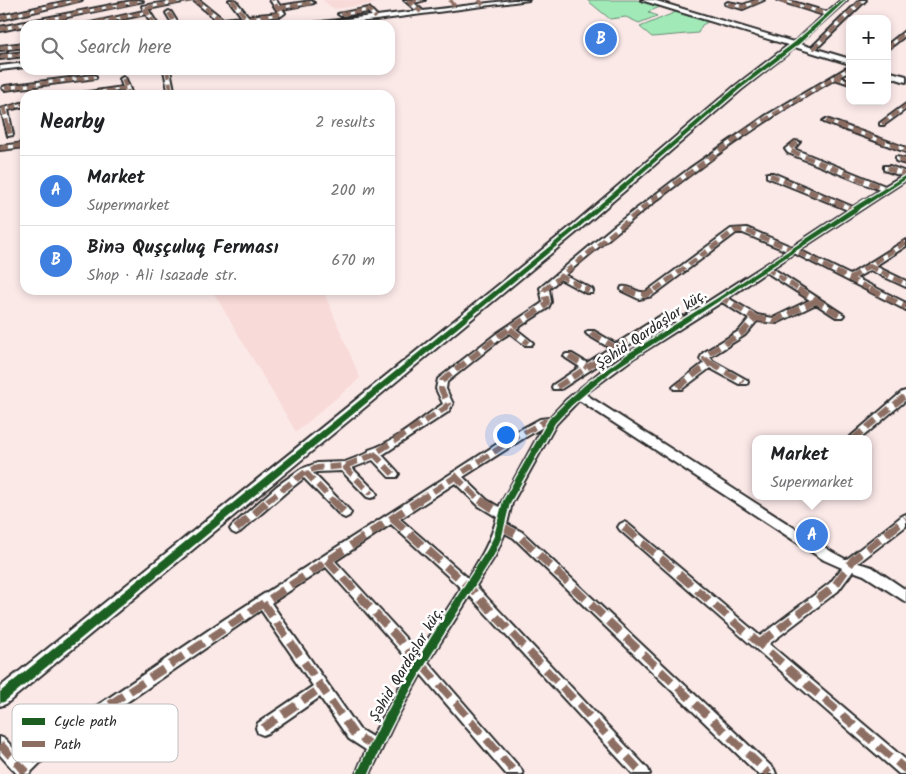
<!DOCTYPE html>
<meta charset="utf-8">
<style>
body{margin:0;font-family:Kalam,sans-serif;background:#f6f6f6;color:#202124}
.controls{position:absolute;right:15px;top:15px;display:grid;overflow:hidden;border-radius:10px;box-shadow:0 2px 8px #0003}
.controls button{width:45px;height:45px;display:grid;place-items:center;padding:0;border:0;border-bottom:1px solid #e0e0e0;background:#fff;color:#202124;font:25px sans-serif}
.you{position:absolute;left:505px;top:434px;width:18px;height:18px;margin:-12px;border:4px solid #fff;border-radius:50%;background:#1a73e8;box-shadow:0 0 0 8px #1a73e833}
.badge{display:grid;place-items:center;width:32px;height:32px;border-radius:50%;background:#d93025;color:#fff;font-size:16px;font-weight:700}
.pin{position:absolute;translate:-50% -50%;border:2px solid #fff;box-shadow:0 1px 5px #0006}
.popup{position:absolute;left:752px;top:435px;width:120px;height:65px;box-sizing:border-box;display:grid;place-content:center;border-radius:10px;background:#fff;filter:drop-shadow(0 1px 4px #0005);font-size:16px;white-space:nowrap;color:#757577}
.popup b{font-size:19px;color:#202124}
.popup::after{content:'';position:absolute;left:50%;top:100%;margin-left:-10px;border:10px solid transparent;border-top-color:#fff}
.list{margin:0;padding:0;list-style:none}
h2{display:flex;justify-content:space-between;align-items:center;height:65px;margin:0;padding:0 20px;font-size:21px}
h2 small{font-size:16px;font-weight:400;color:#757577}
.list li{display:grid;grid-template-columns:32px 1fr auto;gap:15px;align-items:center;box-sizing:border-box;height:70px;padding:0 20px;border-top:1px solid #e0e0e0}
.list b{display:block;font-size:19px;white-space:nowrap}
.list p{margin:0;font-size:16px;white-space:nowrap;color:#757577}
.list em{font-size:16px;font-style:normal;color:#757577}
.icon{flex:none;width:28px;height:28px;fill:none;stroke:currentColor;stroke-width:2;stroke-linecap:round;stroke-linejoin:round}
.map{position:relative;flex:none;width:906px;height:774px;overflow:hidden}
.search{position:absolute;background:#fff;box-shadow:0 2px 8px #0003;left:20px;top:20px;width:375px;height:55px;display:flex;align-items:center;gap:12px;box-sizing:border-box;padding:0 18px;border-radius:15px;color:#757577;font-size:19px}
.panel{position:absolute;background:#fff;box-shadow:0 2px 8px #0003;left:20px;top:90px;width:375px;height:205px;border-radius:15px}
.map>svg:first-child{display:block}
.built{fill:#f8dad8}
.green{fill:#a1eab8;stroke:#668a72}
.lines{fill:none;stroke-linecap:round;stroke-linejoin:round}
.minor-casing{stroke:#2b2b2b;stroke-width:4}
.tertiary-casing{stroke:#2b2b2b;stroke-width:4}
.secondary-casing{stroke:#2b2b2b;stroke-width:4}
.minor{fill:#fff;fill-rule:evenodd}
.tertiary{fill:#fff;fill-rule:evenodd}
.secondary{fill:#fff;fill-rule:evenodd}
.quiet-far3{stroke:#8d6e63;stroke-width:4;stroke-dasharray:8 4;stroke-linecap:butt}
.quiet-far2{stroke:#8d6e63;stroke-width:5;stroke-dasharray:9 5;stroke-linecap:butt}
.quiet-far1{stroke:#8d6e63;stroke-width:6;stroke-dasharray:12 6;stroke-linecap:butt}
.quiet{stroke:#8d6e63;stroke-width:8;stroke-dasharray:16 8;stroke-linecap:butt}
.cycleway-casing{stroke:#fff;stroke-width:3}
.cycleway{fill:#1b5e20;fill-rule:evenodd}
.labels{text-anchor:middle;stroke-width:5;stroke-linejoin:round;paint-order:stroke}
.street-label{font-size:15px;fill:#2b2b2b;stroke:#fff}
.key{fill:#fff;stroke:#bfbfbf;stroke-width:1}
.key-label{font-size:14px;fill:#2b2b2b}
</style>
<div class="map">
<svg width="906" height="774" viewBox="0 0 906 774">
<rect width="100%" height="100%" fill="#fbe9e8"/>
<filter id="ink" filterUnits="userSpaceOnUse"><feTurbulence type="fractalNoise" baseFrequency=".02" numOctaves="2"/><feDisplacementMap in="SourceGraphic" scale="10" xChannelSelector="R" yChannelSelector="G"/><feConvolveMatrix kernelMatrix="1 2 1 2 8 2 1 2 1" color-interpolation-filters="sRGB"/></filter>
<g filter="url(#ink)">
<!-- built -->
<g class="built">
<path d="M322,0H397L334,9Z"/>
<path d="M212,290H323L360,378L296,432Z"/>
</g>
<!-- green -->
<g class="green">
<path d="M587,0H637L660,7L648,12L657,16L639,23L626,17L610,19Z"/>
<path d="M676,12L708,22L702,25L698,33L652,37L640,27Z"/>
</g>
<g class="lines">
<defs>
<g id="minor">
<path d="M72,0H82L0,20V16Z"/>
<path d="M137,0L143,1L0,31V27Z"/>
<path d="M181,0H192L148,9L158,25H152L146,14L93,25H82L144,11L142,6Z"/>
<path d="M193,0H199L223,19L242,17L229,0H235L248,16L279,13L270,0H276L280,6L311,1L314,3L282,9L285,13L281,16L226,22L224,25L220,23L186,25L217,20Z"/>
<path d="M404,0H425L414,3L423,11L513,0H529L376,20L327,25H310L313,23L372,16L368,12L341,16L338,14L369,8L377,16L417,11Z"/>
<path d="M756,0H764L743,9L725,4L728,2L743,5Z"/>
<path d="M777,0H786L827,12L841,0H847L797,45L795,44V42L824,15Z"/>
<path d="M860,0H866L815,50H811V48Z"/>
<path d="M169,11L171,12L179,25H173L166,13Z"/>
<path d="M906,30V35L887,50V45Z"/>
<path d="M25,43V47L0,50V46Z"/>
<path d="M25,52V56L0,59V55Z"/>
<path d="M25,63V67L0,70V66Z"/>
<path d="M850,66V71L839,77L850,80V84L835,79C738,134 650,203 565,275L592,289L593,291L592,293H586L560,279L549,289L551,302L548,308L516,329L531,341L533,343L531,345H525L510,333L502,338L447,382L446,389L453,404L448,412L382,455L397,471L399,474L397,477H389L373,460L352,468L375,491L377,494L375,497L371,498L367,497L342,471L317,472L313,473L349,510L351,513L349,516L345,518L341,516L304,478L285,493L240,532L236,534L232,532L230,529L232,526L277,486L301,469L317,463L345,462L368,453L369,450C395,442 418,421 440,406L443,404L436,389L438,379L496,334L541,304L543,302L540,288L614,226L689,169L767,115Z"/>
<path d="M164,70H170L175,95H169Z"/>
<path d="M94,75L96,76V78L5,90L2,88L5,86Z"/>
<path d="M123,77L126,79L132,95H126L124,90L94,95H79L82,93L123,87L120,79Z"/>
<path d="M25,102V106L8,110L13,135L8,136L1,109Z"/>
<path d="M906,104V109L884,125H880V123Z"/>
<path d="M826,119L906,148V152L824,122L823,121Z"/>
<path d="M795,141L800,142L794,149L885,186L902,176L884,170V166H890L906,172V180L799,250L850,275L906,240V246L875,266L906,281V287L870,270L856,278L906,303V310L794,253L772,268L844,315L842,317H836L816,304L777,323L757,321L745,335L710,357L713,361L747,380L748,382L747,384H739L710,368L682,389H674L673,387L704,363L700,359L703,353L739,331L749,319L722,302L635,357L585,394L832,552L845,559H847L902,516L906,514V526L858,563L872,567L906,590V602L864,575L853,571L838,591L769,644L906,760V774H899L620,530L618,527L620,524L624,522L628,524L760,636L830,583L842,568L824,560L579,400L556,424L512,503L507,524L522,532L774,769L776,774H758L514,538L505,533L495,556L476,586L648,769L650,774H633L470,596L428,662L521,769L523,774H506L421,674L395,721L370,774H356L366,750L349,739L320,697L268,733L263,735L258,733L256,728L258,723L313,686L261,610L95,724L53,750L29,774H17L0,755V737L5,739L23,759L43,740L85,714L225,619L516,432L540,419L549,418L566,400L606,367L677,322L667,320L561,389H553L552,387L553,385L580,367L566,358L564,356L566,354H572L587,363L610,348L588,335L586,333L588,331H594L616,344L662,315L674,314L684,317L787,251L743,233H736L652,296L639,299L622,291L621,289L622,287C631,285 637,294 646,292L731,229L747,228L792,247L848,210L767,177V173H773L853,207L880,190L788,153L785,149ZM766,272L810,300L773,318L757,315L728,298ZM543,427L499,507L487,500L463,477L524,438ZM455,483L479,506L497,517C491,541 481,557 468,578L400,519ZM391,524L461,588L419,653L335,561ZM326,567L412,664L372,737L359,729L271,603Z"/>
<path d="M25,143V147L0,150V146Z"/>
<path d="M896,157L906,159V164L896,161Z"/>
<path d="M906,391V400L860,439H848L902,392Z"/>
</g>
<path id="tertiary" d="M794,41L801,43L741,90L577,232L6,704L0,706V687L569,228L735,86Z"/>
<g id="secondary">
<path d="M641,0H653L850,59V64Z"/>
<path d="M887,71L906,76V82L887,76Z"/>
</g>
</defs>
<!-- minor casing -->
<use href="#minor" class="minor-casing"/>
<!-- tertiary casing -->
<use href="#tertiary" class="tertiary-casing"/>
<!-- secondary casing -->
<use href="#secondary" class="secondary-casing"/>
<!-- minor -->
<use href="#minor" class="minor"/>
<!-- tertiary -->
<use href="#tertiary" class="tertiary"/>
<!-- secondary -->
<use href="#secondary" class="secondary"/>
<!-- quiet-far3 -->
<g class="quiet-far3">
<path d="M196,0L223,22"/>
<path d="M232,0L246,18"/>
<path d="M407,0L421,12"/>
<path d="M450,0L456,8"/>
<path d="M479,0L483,5"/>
<path d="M780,0L827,14"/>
<path d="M409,2L422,0"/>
<path d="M728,4L743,7L761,0"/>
<path d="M145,8L155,25"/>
<path d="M146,8L189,0"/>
<path d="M279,8L311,3"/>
<path d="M169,13L176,25"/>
<path d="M341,14L369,10L376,18"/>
<path d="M0,18L79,0"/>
<path d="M85,25L148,12"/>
<path d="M189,25L281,14L273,0"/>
<path d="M0,29L140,1"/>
<path d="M0,48L25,45"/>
<path d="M887,48L906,32"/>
<path d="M813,49L863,0"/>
<path d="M0,57L25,54"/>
<path d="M167,70L172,95"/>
<path d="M834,77L850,82"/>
<path d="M123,79L129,95"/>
<path d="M5,88L94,77"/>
<path d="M82,95L127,88"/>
<path d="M826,121L842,127"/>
<path d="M882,124L906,106"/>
<path d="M8,127L4,109L25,104"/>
<path d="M753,127L850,68"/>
</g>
<!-- quiet-far2 -->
<g class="quiet-far2">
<path d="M8,125L10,135"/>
<path d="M838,125L906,150"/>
<path d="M797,142L789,149L791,151L885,189"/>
<path d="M0,148L25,145"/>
<path d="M899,159L906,162"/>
<path d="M887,168L906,175"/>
<path d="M770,175L854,210"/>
<path d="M869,266L906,284"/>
<path d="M766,268L800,290"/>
<path d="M559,275L587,290"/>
<path d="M851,278L906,242"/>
<path d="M625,289L627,290"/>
<path d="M544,290L654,199L755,125"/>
<path d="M655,290L734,231L744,230L800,253L872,290"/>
</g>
<!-- quiet-far1 -->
<g class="quiet-far1">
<path d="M585,289L589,291"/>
<path d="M625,289C638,295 644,298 656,289"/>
<path d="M798,289L839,315"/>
<path d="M870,289L906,307"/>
<path d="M755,318L774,321L815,301"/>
<path d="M510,329L528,343"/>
<path d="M591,333L616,348"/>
<path d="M569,356L587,367"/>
<path d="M710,363L743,382"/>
<path d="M557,387L665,317H674L684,321"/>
<path d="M678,387L710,363L705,359L706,355L742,333L755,318L722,298"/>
<path d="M853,439L906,395"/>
<path d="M373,453L393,474"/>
<path d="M344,466L371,494"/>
<path d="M305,472L333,501"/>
<path d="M455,476L481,501"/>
<path d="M267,501L307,471L317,468L345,466L371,456L444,409L448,404L441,389L442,381L499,336L545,306L547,302L544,289"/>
<path d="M418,501L520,435L544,422L552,421"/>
</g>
<!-- quiet -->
<g class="quiet">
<path d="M332,500L345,513"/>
<path d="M480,500L502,514"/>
<path d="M392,518L469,587L643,774"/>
<path d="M501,526L518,535L769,774"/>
<path d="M624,527L906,770"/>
<path d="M236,529L269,500"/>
<path d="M327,560L457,704L516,774"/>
<path d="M263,603L354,734L374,746"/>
<path d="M760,643L834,587L853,560L906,519"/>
<path d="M263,728L321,688"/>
<path d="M0,744L23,770L48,745L420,500"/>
</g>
<defs>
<g id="cycleway">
<path d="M842,0H846L799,44L740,89L575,231L4,702L0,703V692L571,229L736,87L795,42Z"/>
<path d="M906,175V179L612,371L572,405L555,423L510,503L502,536L494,555C449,626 402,696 369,774H357C391,694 441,623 487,550L494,536L503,501L549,419L567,401L586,384L629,353L719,297L857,205Z"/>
</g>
</defs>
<!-- cycleway casing -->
<use href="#cycleway" class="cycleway-casing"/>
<!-- cycleway -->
<use href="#cycleway" class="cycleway"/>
</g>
</g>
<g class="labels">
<!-- street labels -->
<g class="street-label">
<text transform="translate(651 329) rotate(-34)" y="5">Şəhid Qardaşlar küç.</text>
<text transform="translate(406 664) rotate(-59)" y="5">Şəhid Qardaşlar küç.</text>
</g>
</g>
<!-- legend -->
<rect x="12" y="704" width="166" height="58" rx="8" class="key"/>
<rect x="22" y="718" width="23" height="7" fill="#1b5e20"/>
<rect x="22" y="741" width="23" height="6" fill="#8d6e63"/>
<g class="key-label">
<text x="54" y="726">Cycle path</text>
<text x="54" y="749">Path</text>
</g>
</svg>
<div class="controls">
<button>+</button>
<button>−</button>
</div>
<div class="you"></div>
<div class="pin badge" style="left:812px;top:535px;background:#3f7fe0">A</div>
<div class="popup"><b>Market</b>Supermarket</div>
<div class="pin badge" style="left:601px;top:39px;background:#3f7fe0">B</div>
<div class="search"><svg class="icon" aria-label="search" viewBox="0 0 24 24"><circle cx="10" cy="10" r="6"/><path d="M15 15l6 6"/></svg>Search here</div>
<section class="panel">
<h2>Nearby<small>2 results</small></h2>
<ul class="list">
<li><span class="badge" style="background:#3f7fe0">A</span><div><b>Market</b><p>Supermarket</p></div><em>200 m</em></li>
<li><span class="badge" style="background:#3f7fe0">B</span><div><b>Binə Quşçuluq Ferması</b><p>Shop · Ali Isazade str.</p></div><em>670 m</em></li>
</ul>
</section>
</div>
